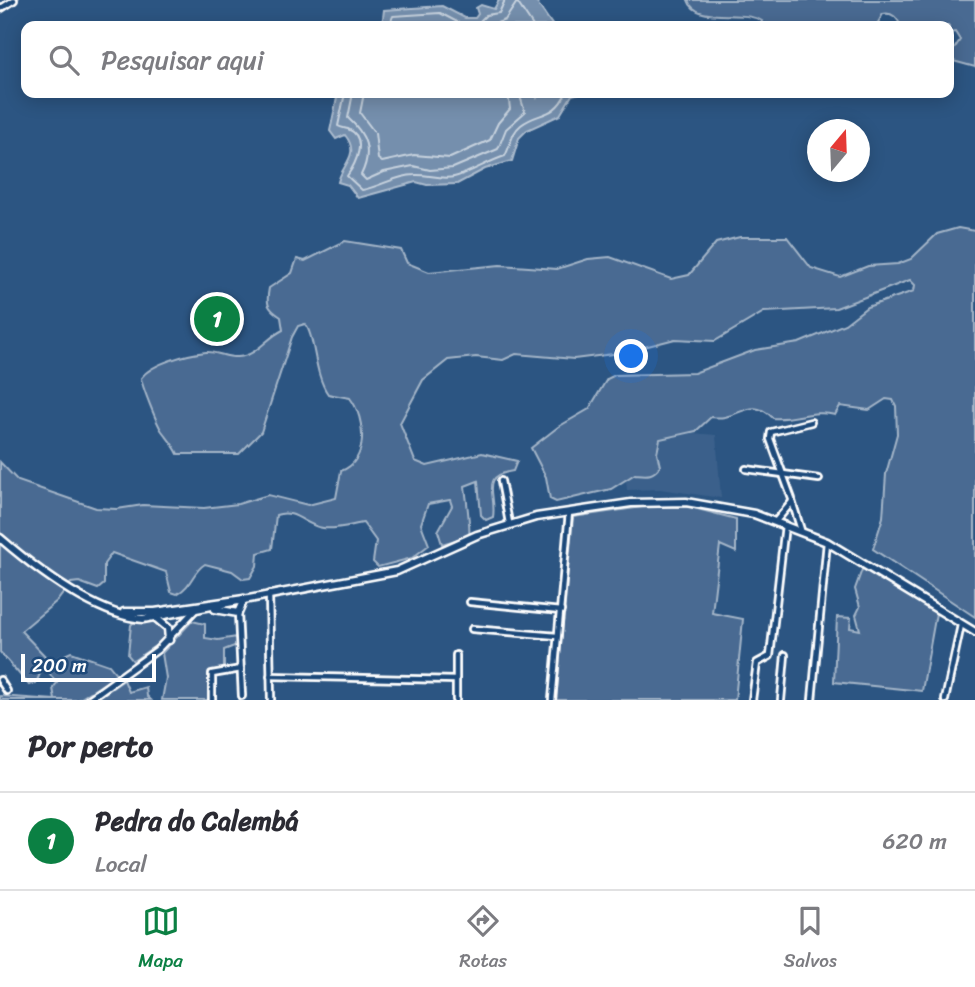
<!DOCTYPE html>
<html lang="pt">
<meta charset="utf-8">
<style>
body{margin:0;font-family:Sriracha,sans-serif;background:#f7f7f7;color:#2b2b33}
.compass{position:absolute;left:807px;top:119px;width:63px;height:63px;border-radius:50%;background:#fff;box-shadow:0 4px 18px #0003;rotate:19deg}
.scale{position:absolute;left:21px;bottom:18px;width:135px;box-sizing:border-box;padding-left:7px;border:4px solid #fff;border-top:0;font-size:19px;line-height:24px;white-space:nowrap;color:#fff;-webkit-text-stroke:5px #1f4a7a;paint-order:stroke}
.you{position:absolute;left:632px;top:357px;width:24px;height:24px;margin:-18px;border:5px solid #fff;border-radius:50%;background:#1a73e8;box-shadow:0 0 0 10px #1a73e833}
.badge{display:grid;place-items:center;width:46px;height:46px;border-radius:50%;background:#0b8043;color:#fff;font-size:23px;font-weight:700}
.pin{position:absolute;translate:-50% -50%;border:4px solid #fff;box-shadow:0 2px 7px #0006}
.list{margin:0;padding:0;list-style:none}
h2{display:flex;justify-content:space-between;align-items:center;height:91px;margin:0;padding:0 28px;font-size:30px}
h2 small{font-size:23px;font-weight:400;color:#7c7c81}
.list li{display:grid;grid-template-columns:46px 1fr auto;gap:21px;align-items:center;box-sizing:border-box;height:98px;padding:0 28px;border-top:2px solid #e1e1e2}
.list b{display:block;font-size:26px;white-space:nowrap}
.list p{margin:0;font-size:23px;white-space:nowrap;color:#7c7c81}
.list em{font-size:23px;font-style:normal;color:#7c7c81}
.icon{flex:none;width:38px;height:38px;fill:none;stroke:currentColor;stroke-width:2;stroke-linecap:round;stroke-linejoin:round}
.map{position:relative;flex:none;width:975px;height:700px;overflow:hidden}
.search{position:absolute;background:#fff;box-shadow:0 4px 18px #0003;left:21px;right:21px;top:21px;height:77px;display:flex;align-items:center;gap:18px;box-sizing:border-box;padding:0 24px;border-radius:14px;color:#7c7c81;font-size:26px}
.sheet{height:189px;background:#fff}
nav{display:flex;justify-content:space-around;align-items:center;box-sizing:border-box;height:98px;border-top:2px solid #e1e1e2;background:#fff;font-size:19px;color:#7c7c81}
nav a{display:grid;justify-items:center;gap:4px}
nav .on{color:#0b8043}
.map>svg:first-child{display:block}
.built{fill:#3b618b}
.green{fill:#486b92;stroke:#a4b5c8;stroke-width:2}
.water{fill:#748fad;stroke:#acbcce;stroke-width:2}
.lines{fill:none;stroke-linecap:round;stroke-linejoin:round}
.shore{stroke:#c7d2de;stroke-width:2}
.minor-casing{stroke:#fff;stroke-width:10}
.tertiary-casing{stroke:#fff;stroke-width:10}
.secondary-casing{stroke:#fff;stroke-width:11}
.minor{stroke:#1f4a7a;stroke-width:4.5}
.tertiary{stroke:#1f4a7a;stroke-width:5}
.secondary{stroke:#1f4a7a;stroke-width:6}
</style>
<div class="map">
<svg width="975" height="700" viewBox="0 0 975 700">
<rect width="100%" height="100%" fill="#2c5582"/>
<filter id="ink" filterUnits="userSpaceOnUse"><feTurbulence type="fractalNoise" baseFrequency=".0143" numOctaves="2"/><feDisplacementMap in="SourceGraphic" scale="14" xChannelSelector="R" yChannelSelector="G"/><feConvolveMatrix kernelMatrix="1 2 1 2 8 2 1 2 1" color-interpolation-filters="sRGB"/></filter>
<g filter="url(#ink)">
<!-- built -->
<path class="built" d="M692,433L716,435L721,498L660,489L627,490L626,479L635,474L649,476L660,466L657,453L660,439Z"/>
<!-- green -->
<g class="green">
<path d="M688,0H975V67L953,61L952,52L960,40L955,32L949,33V26H901C897,18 893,12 883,14L876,26H760L762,21C741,8 696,25 688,0Z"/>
<path d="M958,228L975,231V617L873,549L883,517L886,474L897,434L896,406L893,400L886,399L869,410L840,406L835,415C814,409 795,420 773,418C750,394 738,422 711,417L696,431L660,439L657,453L660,466C653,477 646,475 635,474L611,489L556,502L550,499L546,477L531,448L558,427L589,409L607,379L615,375L694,373L755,350L799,343L845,324L867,307L914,291L915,285L910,280L836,308L764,312L715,341L675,339L621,353L574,359L516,354L503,360L476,357L448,360L423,380L400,423L415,461L427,466L482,453L517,461L513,471C479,476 497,494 493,517L486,520L481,515L478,481L465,486C466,497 471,528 469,536L442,544L438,531L452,506L450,500L428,504L421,524L429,545L412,558L378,567L373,562L376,541L363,523C351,525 335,530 323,528C305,526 295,508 276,515L272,549L258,553L257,566L250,578L243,579L232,571L205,564C192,572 193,585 177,594L171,592L166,572L112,553L104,564V584L98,589L79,582L71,583L58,600L21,631L47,658L36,683L29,685L0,652V462L18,481L96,508L117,509L143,505L204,508L238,504L268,495L308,505L336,498L341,471C369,461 366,419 350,398L328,394C314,375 315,335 305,324L298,326L292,337L261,432L239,454H178C173,444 168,439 162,431C157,424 142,386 141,378C152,363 187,354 206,352C216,351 227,358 238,357C258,355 266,338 283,330L281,317C267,308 266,304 269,288L292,273L297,259L305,261L345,241L401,250L407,263L429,272L500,265L557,269L588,259L610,257L671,279L689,275L716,243L740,237H787L811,268L840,277L868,266L898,264L911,259L937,234Z"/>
<path d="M649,506L690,507L736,519V552L720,545L712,613L743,619L735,700H556L573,517Z"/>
<path d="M864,564L936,613L922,691L834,682L837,617L851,618L850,628L860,630L856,615L860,607L855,589Z"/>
<path d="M136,620L161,622L167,633L165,639L133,661L128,655L131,625Z"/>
<path d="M192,621L205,624V638L218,640L237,637V645L224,650V670L209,672V700H162L166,678L162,653Z"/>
<path d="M71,652L109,665L117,675L78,700H0V696L55,700L53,688L57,683L49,673L58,658Z"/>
<path d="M124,680L129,692L146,687L147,696L151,700H95Z"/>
</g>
<!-- water -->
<g class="water">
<path d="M499,0H535L553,26H382L384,10L442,6L465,18H475L478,14L476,8L481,5L494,9Z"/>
<path d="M338,93H535L537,98L540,93H580L572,95L560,115L527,130L519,138L512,161L485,169L457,184L427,185L416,182L358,198L348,185L338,182C342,164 361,155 345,135L336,139L330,131Z"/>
</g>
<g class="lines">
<!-- shore -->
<g class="shore">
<path d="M389,26L393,16L440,13L463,25H476L486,15L499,13L505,0"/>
<path d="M489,26L505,20L517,2L533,26"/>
<path d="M345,93L338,126C341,128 345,128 348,129C369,138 355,165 347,176L362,190C380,187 396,175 415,175C428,174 440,180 454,177C468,174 489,161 505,156C511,145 511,133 521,125C539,111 554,119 566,93"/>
<path d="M353,93L348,118C366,134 373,151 361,175L366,180L384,172L413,166L430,170L453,168L498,149L506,129L525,112L519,93"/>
<path d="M364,93L360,113L375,133L378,159L382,162L414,155L450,158L490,140L498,123L510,109L508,93"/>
</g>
<defs>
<g id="minor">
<path d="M0,9L14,0"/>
<path d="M746,469L819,479"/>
<path d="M501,481L509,523"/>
<path d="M792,499L770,439L771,432L811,422"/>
<path d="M792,501L801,530"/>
<path d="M776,521L792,502"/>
<path d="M269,594L271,700"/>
<path d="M470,602L561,611"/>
<path d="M238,613L242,696"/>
<path d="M472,629L557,636"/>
<path d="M456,655V700"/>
<path d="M270,676L456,680"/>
<path d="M0,680L7,691"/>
<path d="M212,700V674L241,669"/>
<path d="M552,700L569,512"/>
<path d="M752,700L757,663L770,656L785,525"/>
<path d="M781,700L785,655"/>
<path d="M812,700L827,542"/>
<path d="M945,700L961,625"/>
</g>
<path id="tertiary" d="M88,700L157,650L196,609"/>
<g id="secondary">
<path d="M0,538C36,569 95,615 143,619L397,571L477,535L536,517L631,503L686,502L754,514L827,542L975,632"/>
<path d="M215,609L238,613L244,599"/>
<path d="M124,612H155L244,599"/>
<path d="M156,618L168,628L169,640"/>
</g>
</defs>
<!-- minor casing -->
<use href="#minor" class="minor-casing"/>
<!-- tertiary casing -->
<use href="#tertiary" class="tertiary-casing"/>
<!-- secondary casing -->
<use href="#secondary" class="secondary-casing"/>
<!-- minor -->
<use href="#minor" class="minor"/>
<!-- tertiary -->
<use href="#tertiary" class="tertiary"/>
<!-- secondary -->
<use href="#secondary" class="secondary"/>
</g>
</g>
</svg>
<svg class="compass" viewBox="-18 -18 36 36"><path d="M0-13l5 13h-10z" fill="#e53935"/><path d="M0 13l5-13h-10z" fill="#7c7c81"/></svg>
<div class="scale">200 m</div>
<div class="you"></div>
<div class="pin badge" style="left:217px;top:319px">1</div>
<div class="search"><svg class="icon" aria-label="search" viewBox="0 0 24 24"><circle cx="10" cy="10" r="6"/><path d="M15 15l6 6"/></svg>Pesquisar aqui</div>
</div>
<section class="sheet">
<h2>Por perto<small></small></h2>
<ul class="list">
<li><span class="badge">1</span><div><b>Pedra do Calembá</b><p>Local</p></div><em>620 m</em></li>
</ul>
</section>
<nav>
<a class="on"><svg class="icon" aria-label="map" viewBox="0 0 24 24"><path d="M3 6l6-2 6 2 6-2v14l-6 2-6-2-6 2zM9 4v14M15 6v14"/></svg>Mapa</a>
<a><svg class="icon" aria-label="directions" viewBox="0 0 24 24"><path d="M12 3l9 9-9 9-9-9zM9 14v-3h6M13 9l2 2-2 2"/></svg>Rotas</a>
<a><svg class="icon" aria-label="saved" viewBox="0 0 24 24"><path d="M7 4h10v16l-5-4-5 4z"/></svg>Salvos</a>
</nav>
